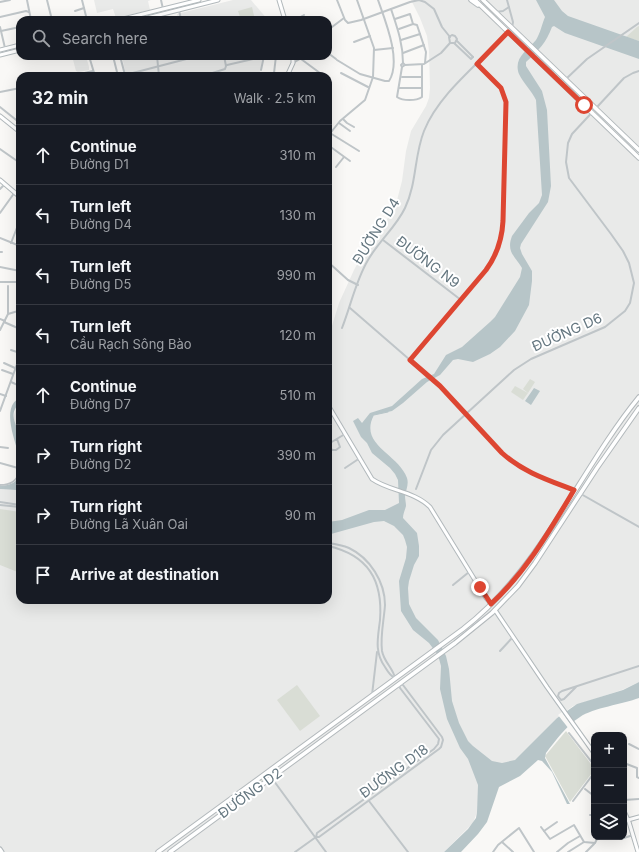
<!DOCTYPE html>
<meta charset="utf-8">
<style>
body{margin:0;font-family:Inter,sans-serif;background:#20242c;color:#f1f3f6}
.controls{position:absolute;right:12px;bottom:12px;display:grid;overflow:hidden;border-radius:8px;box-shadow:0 4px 16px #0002}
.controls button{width:36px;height:36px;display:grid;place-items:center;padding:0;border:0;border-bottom:1px solid #363941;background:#171b24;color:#f1f3f6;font:20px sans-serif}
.stop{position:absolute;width:12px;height:12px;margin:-9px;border:3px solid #dd4632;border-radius:50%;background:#fff}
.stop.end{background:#dd4632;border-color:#fff;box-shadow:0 1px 4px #0008}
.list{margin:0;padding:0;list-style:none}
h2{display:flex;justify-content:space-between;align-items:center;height:52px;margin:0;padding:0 16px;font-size:17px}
h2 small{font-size:13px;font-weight:400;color:#9ea1a6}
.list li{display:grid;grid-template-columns:26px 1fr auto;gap:12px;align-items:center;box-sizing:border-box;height:60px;padding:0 16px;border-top:1px solid #363941}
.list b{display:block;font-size:15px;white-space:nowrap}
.list p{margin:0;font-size:13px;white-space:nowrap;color:#9ea1a6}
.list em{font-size:13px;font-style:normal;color:#9ea1a6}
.icon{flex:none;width:22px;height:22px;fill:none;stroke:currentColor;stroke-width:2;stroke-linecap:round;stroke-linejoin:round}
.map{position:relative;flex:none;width:639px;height:852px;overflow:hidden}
.search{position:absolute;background:#171b24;box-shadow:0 4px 16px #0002;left:16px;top:16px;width:316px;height:44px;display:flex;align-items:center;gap:10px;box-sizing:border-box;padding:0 14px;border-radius:12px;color:#9ea1a6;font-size:15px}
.panel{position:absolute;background:#171b24;box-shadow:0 4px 16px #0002;left:16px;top:72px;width:316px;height:532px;border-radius:12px}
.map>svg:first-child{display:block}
.built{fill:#e9eae9}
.green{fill:#d9ddd5}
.water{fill:#b7c5c8}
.pier{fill:#f9f8f6}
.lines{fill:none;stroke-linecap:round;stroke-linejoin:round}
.stream{stroke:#b7c5c8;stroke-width:1}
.secondary-casing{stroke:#b2b9bc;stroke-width:5}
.primary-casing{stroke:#b3b9bc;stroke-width:5.5}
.street{stroke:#bfc5c8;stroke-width:2}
.secondary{stroke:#fff;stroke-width:3}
.primary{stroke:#fff;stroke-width:3.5}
.route{stroke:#dd4632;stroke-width:5}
.labels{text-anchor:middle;stroke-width:4;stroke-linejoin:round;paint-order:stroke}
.street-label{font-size:14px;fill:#657780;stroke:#fff}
</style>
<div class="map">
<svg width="639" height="852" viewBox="0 0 639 852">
<rect width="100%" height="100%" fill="#f9f8f6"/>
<!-- built -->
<g class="built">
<path d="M94,0H151L148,1L150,10L116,18L113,9L97,13Z"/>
<path d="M233,0H251L268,20H178L177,14Z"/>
<path d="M411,0H639V682L622,690L573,706L557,718L519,757L479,789L477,812L473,823L444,852H0V489L16,490L20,488V600H328V333L331,329L339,303L354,270L368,244L386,221L396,204L402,181L406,151L411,131L426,106L429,98L430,88L429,51L427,36L420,18Z"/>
<path d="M72,56H86L89,67V70L78,72L76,71Z"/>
<path d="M122,56H263L259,76H126Z"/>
<path d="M20,403V437L14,424L13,418L17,406Z"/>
</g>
<!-- green -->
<g class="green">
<path d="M252,7L255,20H241L238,11Z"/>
<path d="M639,26V41L626,37L637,27Z"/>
<path d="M530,379L535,382L528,393L523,389Z"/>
<path d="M515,386L528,393L523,400L511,392Z"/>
<path d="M0,509L20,512V573L0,565Z"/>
<path d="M297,685L320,716L300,731L277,700Z"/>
<path d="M566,731L594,768L592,773L570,802L545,756Z"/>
<path d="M261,779H263V781L245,795L243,792Z"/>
</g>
<!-- water -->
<g class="water">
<path d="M536,0H554L562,11L568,16L639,41V59L565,33L554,26L552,27C546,43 539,50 526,62V66L542,91L547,110L551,186L548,202L521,244L520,248L522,254L532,271V281L529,305L515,331L500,347L490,354L473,362L458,359L453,360L440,375L427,382L403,403L392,411L374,415C358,445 399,454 407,478C409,484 406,490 405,496C405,499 406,503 406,506C405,510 403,514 403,518L417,533L419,546V556L414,565L409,581L408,588L409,604L416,618L438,640L446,656L449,669L452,701L459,723L468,741L473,746L492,761L502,763L515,760L557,718L577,704L623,690L639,682V698C623,704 593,708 580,717C566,726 556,740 546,753L545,758L570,804H567L552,772L542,761L538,760L520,776L499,787L487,822L478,834L461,852H444L468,829L476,818L477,812L478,785L468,759L460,748L447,719L440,689L441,666L438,655L429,643L413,630L401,611L399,581L406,558L407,547L405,540L403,535L394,526L384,521L374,522L331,534H328V522L342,520L369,510H385L399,503L398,480L395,474L390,468L372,453L367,443L361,437L353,421L358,418L362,423L370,413L392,406L422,379L434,374L446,355L462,347L490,322L495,317L520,277L522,268C515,256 506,252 512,236L529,213L539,203L542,195L536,100C532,91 523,83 519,74C513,58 527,51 536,40C540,34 542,24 545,17Z"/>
<path d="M534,388L540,391L531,405L525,401Z"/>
<path d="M20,398V403C6,415 19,426 20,439C21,446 20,453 20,459C16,443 0,406 20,398Z"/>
<path d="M20,471V488L16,490L0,489V486C11,485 18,483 20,471Z"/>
</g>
<!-- pier -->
<path class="pier" d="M562,712L572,726L569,729L558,715Z"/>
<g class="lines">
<!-- stream -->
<path class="stream" d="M374,415L388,412"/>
<defs>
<g id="secondary">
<path d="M279,0L285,20"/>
<path d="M119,20L199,0"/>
<path d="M139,20L218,0"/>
<path d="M0,50L20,45"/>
<path d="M0,55L20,50"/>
<path d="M287,76L293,63V56"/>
<path d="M0,116L20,132"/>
<path d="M0,180L20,197"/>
<path d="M328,405L372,479C389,491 414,491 430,507L486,598L491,604"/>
<path d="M495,610L547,687L594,753"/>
<path d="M624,811L629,822L638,852"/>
<path d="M628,820L639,817"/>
<path d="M0,849L2,852"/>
</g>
<g id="primary">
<path d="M471,0L478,5"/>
<path d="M475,0L639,158"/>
<path d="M483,0L639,150"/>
<path d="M158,852L463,629C542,568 578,472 639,397"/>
<path d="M170,852L455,643L492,613L518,586L535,563L597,468L639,408"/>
</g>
</defs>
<!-- secondary casing -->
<use href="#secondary" class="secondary-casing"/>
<!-- primary casing -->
<use href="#primary" class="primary-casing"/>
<!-- street -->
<g class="street">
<path d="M27,0L31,20"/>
<path d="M47,0L52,20"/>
<path d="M82,0L87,20"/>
<path d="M161,0L163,9"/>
<path d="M337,0L345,20L348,23L361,20L410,2L419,0L425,2L434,9L442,27L450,37"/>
<path d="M507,0L513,22L512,28"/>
<path d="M0,2L10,0"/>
<path d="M391,9C397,27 403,43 403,63"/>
<path d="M179,10L181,20"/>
<path d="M75,11L84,8"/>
<path d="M496,12L503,11L509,7"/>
<path d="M0,17L26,11L29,12"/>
<path d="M395,19L410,14L413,24L399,29"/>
<path d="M295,20L304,15"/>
<path d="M413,24L417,25L420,34"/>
<path d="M0,27L5,48"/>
<path d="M328,30L344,18"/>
<path d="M1,31L20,27"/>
<path d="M401,40L420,34L426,52L425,63"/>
<path d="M457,41L473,57"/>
<path d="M354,42L370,36"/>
<path d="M454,43L471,59L473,57"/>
<path d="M374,50L393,48"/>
<path d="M328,53L336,59"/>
<path d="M403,53L424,45"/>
<path d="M89,56L95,76"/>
<path d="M113,56L118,76"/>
<path d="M120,56L125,75"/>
<path d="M157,56L159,76"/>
<path d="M301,59L324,76"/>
<path d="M337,60L360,74L385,81H389C402,61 385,20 378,0"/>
<path d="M293,63L305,56"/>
<path d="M227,65L253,59L252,56"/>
<path d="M405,65L403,63L401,65L402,67L405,65L424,64L441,53L450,43H455L457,39L455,36L452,35L449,37L450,43"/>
<path d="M402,67L397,97C403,101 416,101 422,97V65"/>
<path d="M261,70L264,56"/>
<path d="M274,73L276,56"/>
<path d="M341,73L368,87"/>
<path d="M125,75L198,56"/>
<path d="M72,76L93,71"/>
<path d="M203,76L225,69L226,66L224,56"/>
<path d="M402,77H422"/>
<path d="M328,79L330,81"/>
<path d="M566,79L587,59L639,23"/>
<path d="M399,88H422"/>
<path d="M17,89L20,91"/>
<path d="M0,92L20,88"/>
<path d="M0,107L20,123"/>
<path d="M343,119L347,123L354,127"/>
<path d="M339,123L350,131"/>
<path d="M330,133L359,151"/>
<path d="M328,136L340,121L365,100L373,77L374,48L357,0"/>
<path d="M328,145L350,161"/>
<path d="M0,149L20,163"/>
<path d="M336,167L344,157"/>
<path d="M0,189L5,184"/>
<path d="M0,213L15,192"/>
<path d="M0,238L20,246"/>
<path d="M383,240L461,300"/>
<path d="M11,243L20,220"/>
<path d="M0,252H2"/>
<path d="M328,262L348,280L358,285"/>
<path d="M0,267L20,271"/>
<path d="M0,282H20"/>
<path d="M8,286V314"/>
<path d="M350,308L440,386L506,457L527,471L574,490"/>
<path d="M0,319L5,321"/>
<path d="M4,322L20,329"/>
<path d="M342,328C351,305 356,280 368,260C379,241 396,227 405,208C417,183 414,156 424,131C439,93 481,62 508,32"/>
<path d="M0,330L8,314L18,311L20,299"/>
<path d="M11,350L20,353"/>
<path d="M410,360L486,270C497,255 502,239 503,221L506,102L501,88L478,64"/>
<path d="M4,363L15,368"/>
<path d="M2,370L13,374"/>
<path d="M11,382L20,386"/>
<path d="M0,394L6,396"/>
<path d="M0,411L20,356"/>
<path d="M337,439L340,447L336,450H332L329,445L330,443L345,434"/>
<path d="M0,447L8,448"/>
<path d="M0,463L18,468L20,471C17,481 11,485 0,485"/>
<path d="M345,468L360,458"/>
<path d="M416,489L431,450L443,435L514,370L531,359L605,327L625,311L630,303L634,283L629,263L623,251L611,234L569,178L566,162L568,143L572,134L624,78L633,73L639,71"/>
<path d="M581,494L639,527"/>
<path d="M0,502L20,505"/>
<path d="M0,505L20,507"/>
<path d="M328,543C335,544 342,545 349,548C370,558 385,582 385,605C384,620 380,636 382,651C384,662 393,668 395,678"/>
<path d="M328,546C368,555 383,580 380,620C378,637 374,652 385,667C388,672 390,676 395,678"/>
<path d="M453,585L469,572"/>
<path d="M500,651L512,638"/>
<path d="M576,687L564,699L561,700L558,696L559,693L562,691L639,666"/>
<path d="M372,695L377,652"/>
<path d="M569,733L594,765"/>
<path d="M629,744L639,749"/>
<path d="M624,763L637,768V777L639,778"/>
<path d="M272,769L271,777L326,852"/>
<path d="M585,789L594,796"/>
<path d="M624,800L639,799"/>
<path d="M369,801L408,852"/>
<path d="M573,801L594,773"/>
<path d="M590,815H594"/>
<path d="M541,827L550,839L574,825L584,842L595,843L598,837"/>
<path d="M544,831L557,822"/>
<path d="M316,837L317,833L434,749L438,744L439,739L400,688L399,684"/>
<path d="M615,837L621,839L633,835"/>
<path d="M502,842L513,852"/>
<path d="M295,852L316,837H319L439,749L441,747L443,740L442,737L403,685L400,684"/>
<path d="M493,852L498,845L519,828L534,852"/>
<path d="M557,852L568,843L580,836"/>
<path d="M568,852L584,842"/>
<path d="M586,852L594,844"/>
</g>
<!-- secondary -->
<use href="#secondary" class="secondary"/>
<!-- primary -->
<use href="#primary" class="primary"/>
</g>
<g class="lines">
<!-- route -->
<path class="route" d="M480,587L491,604C526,572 550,530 574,490C548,480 523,472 502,453L440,386L410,360L486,270C497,255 502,240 503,221L506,102L501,88L477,64L508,32L584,105"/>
</g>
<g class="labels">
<!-- street labels -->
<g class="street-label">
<text transform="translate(376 231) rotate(-58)" y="5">ĐƯỜNG D4</text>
<text transform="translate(428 262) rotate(37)" y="5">ĐƯỜNG N9</text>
<text transform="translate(567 332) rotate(-24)" y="5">ĐƯỜNG D6</text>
<text transform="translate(394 771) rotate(-36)" y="5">ĐƯỜNG D18</text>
<text transform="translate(250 793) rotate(-36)" y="5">ĐƯỜNG D2</text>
</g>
</g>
</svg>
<div class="controls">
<button>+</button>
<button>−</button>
<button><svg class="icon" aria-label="layers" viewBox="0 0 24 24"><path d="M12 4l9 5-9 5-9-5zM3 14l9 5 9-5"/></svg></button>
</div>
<div class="stop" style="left:584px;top:105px"></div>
<div class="stop end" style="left:480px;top:587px"></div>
<div class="search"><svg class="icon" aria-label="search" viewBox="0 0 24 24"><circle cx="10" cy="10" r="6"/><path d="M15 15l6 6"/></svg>Search here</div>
<section class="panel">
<h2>32 min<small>Walk · 2.5 km</small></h2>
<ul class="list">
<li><svg class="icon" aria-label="ahead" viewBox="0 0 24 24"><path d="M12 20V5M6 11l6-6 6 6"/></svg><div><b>Continue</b><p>Đường D1</p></div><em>310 m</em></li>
<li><svg class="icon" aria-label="left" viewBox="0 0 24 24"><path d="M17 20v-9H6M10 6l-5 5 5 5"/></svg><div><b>Turn left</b><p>Đường D4</p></div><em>130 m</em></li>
<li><svg class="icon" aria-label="left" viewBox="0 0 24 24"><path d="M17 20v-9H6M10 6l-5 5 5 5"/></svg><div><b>Turn left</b><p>Đường D5</p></div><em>990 m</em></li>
<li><svg class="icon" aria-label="left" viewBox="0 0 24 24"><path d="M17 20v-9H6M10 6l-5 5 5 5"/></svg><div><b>Turn left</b><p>Cầu Rạch Sông Bào</p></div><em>120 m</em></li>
<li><svg class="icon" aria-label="ahead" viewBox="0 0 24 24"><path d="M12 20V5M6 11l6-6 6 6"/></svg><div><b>Continue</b><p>Đường D7</p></div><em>510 m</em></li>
<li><svg class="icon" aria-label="right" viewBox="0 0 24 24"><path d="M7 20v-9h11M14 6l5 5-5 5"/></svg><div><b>Turn right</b><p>Đường D2</p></div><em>390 m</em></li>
<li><svg class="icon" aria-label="right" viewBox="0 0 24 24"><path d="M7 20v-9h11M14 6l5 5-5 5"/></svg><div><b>Turn right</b><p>Đường Lã Xuân Oai</p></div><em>90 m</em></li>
<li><svg class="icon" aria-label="arrive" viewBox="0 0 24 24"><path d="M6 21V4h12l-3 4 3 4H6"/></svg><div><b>Arrive at destination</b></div></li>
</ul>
</section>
</div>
